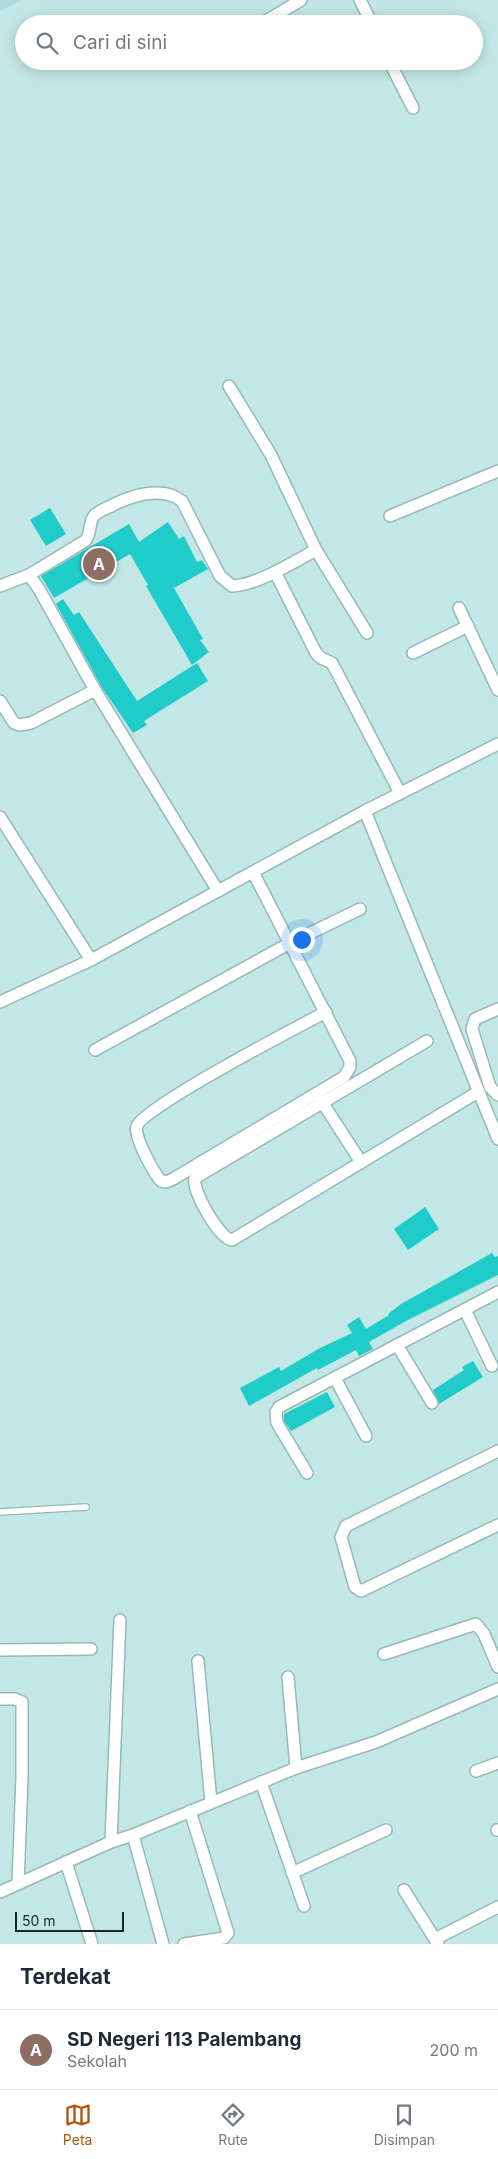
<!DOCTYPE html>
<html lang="id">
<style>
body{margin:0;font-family:Inter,sans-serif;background:#f6f6f7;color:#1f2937}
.scale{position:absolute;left:15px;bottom:12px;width:109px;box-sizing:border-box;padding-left:5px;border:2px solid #192726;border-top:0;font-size:14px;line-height:18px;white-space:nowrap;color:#192726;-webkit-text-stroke:4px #c3e7e6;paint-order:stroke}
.you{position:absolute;left:301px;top:939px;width:18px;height:18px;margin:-12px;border:4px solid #fff;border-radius:50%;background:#1a73e8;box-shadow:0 0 0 8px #1a73e833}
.badge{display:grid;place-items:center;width:32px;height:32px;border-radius:50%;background:#b45309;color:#fff;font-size:16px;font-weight:700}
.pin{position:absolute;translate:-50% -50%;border:2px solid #fff;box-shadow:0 1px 5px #0006}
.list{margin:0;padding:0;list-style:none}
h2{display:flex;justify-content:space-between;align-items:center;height:65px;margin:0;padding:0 20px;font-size:21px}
h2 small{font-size:16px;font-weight:400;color:#747a83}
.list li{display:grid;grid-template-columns:32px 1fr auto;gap:15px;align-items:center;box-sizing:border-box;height:80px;padding:0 20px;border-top:1px solid #e0e1e3}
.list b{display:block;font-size:19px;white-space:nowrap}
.list p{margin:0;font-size:16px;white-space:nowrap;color:#747a83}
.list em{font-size:16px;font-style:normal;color:#747a83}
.icon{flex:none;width:28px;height:28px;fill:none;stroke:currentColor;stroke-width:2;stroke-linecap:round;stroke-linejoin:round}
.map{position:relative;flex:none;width:498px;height:1944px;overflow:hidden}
.search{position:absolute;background:#fff;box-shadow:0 2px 12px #0003;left:15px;right:15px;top:15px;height:55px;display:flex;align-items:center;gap:12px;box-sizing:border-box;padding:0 18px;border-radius:28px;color:#747a83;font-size:19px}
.sheet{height:145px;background:#fff}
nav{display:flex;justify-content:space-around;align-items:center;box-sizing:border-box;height:70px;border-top:1px solid #e0e1e3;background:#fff;font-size:14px;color:#747a83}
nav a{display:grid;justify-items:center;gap:2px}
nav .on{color:#b45309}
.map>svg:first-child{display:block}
.built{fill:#b0dddb}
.building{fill:#20ccca}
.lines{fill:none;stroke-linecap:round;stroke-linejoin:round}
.service-casing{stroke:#96b9b7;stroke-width:8}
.minor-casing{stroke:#96b9b7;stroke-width:14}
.service{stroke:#fff;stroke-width:5.5}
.minor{stroke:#fff;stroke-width:11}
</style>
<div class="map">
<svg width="498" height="1944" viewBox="0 0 498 1944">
<rect width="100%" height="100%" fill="#c3e7e6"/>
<!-- built -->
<path class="built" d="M0,0H21L0,11Z"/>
<!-- building -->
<g class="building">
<path d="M50,508L66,534L46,546L30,520Z"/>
<path d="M168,522L179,539L184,536L197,562L202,560L208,569L174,588L203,639L200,640L209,652L192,665L146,586L148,585L130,554L54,598L41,576L129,524L139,542Z"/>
<path d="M63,599L74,615L79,612L137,701L197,663L208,681L144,721L147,725L133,733L101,686L56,604Z"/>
<path d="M425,1207L439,1229L408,1250L394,1229Z"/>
<path d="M492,1253L495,1257L498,1256V1275L406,1321L369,1342L373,1349L359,1356L356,1350L318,1370L317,1368L249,1406L240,1388L279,1367L281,1371L320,1348L352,1333L347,1325L359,1317L366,1329L389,1315L388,1314L401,1304Z"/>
<path d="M473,1361L483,1377L439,1404L433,1390L464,1370L462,1367Z"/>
<path d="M327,1392L335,1407L291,1431L284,1421V1414Z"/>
</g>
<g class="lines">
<defs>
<path id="service" d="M0,1512L86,1507"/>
<g id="minor">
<path d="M360,0L372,24"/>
<path d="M261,24L301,0"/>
<path d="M389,61L413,108"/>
<path d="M390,516L498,471"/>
<path d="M316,550L367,633"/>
<path d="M275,572L316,653L321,658L332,663L400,793"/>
<path d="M29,575L39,589L95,690L218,891"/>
<path d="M0,586L29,575L85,541C92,534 88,523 94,516C98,511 105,509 111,506C130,496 162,485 182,501L220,576L232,586C258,585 293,562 316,550L271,455L229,386"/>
<path d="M459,608L498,690"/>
<path d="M413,653L468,626"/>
<path d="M0,701L14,723L19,725L31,723L95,690"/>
<path d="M365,811L498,1139"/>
<path d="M0,817L91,960"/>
<path d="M253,872L350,1061V1067L344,1077L173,1179L166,1182L161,1181C154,1173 133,1136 137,1126C142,1108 299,1026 326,1012"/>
<path d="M0,1002L91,960L365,811L498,744"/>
<path d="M498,1009L475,1019L472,1029L490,1087L498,1095"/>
<path d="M427,1041L195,1178C192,1191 219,1238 232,1240L237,1237L478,1092"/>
<path d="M95,1050L290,943L360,909"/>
<path d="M322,1102L361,1162"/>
<path d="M465,1310L492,1366"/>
<path d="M397,1345L432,1403"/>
<path d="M335,1378L366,1436"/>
<path d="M498,1451L346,1526L341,1537L355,1587L361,1591L498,1525"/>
<path d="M307,1473L277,1423L276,1412L279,1407L498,1292"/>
<path d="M0,1650L91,1649"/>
<path d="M384,1654L476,1624L484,1634L498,1667"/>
<path d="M198,1661L211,1802"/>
<path d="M288,1677L296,1768"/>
<path d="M0,1699H15L22,1702V1777L18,1884"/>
<path d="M476,1771L498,1763"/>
<path d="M261,1782L304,1906"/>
<path d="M497,1830H498"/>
<path d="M133,1835L163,1944"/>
<path d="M111,1842L120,1620"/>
<path d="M66,1862L92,1944"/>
<path d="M292,1873L386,1830"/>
<path d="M404,1890L438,1944"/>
<path d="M0,1892L111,1842L133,1835L296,1768L376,1742L498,1689"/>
<path d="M435,1939L498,1907"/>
<path d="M184,1944L224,1938L228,1933L190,1811"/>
</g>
</defs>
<!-- service casing -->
<use href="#service" class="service-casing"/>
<!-- minor casing -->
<use href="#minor" class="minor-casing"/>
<!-- service -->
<use href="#service" class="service"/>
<!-- minor -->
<use href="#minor" class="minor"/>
</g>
</svg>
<div class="scale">50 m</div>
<div class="you"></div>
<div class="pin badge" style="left:99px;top:564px;background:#8d6e63">A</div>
<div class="search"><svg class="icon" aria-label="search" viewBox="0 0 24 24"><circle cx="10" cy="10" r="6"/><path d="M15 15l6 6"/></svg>Cari di sini</div>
</div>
<section class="sheet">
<h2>Terdekat<small></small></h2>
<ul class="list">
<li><span class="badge" style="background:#8d6e63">A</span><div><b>SD Negeri 113 Palembang</b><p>Sekolah</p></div><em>200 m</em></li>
</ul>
</section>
<nav>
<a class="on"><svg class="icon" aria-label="map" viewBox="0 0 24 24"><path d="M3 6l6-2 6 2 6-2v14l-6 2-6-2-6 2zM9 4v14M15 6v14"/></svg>Peta</a>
<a><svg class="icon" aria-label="directions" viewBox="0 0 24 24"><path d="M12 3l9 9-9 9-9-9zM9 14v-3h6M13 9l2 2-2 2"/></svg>Rute</a>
<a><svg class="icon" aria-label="saved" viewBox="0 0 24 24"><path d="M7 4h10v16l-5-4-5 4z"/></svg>Disimpan</a>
</nav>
